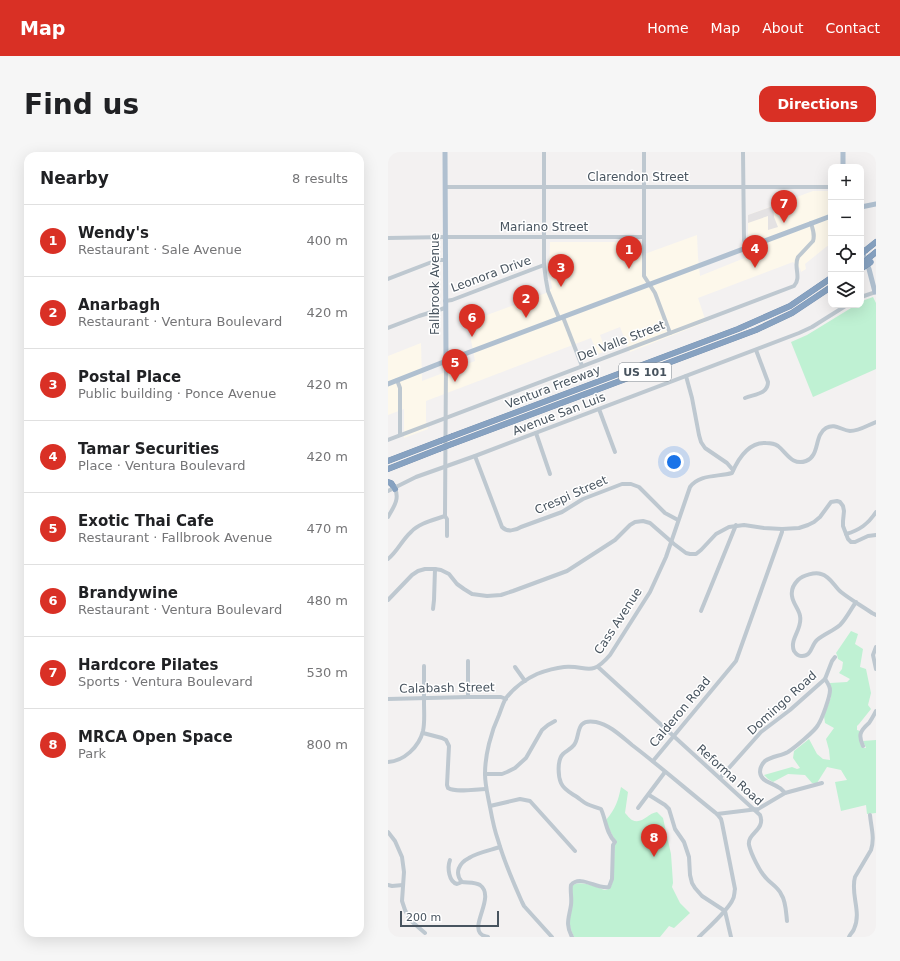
<!DOCTYPE html>
<meta charset="utf-8">
<style>
body{margin:0;font-family:"DejaVu Sans",sans-serif;background:#f6f6f6;color:#202124}
.controls{position:absolute;right:12px;top:12px;display:grid;overflow:hidden;border-radius:8px;box-shadow:0 4px 16px #0002}
.controls button{width:36px;height:36px;display:grid;place-items:center;padding:0;border:0;border-bottom:1px solid #e0e0e0;background:#fff;color:#202124;font:20px sans-serif}
.scale{position:absolute;left:12px;bottom:10px;width:99px;box-sizing:border-box;padding-left:4px;border:2px solid #48545f;border-top:0;font-size:11px;line-height:14px;white-space:nowrap;color:#48545f;-webkit-text-stroke:3px #fff;paint-order:stroke}
.you{position:absolute;left:286px;top:310px;width:14px;height:14px;margin:-10px;border:3px solid #fff;border-radius:50%;background:#1a73e8;box-shadow:0 0 0 6px #1a73e833}
.badge{display:grid;place-items:center;width:26px;height:26px;border-radius:50%;background:#d93025;color:#fff;font-size:13px;font-weight:700}
.pin{position:absolute;translate:-50% -33px;filter:drop-shadow(0 1px 2px #0008)}
.pin::after{content:'';position:absolute;top:21px;width:14px;height:12px;background:inherit;clip-path:polygon(0 0,100% 0,50% 100%)}
.list{margin:0;padding:0;list-style:none}
h2{display:flex;justify-content:space-between;align-items:center;height:52px;margin:0;padding:0 16px;font-size:17px}
h2 small{font-size:13px;font-weight:400;color:#757577}
.list li{display:grid;grid-template-columns:26px 1fr auto;gap:12px;align-items:center;box-sizing:border-box;height:72px;padding:0 16px;border-top:1px solid #e0e0e0}
.list b{display:block;font-size:15px;white-space:nowrap}
.list p{margin:0;font-size:13px;white-space:nowrap;color:#757577}
.list em{font-size:13px;font-style:normal;color:#757577}
.icon{flex:none;width:22px;height:22px;fill:none;stroke:currentColor;stroke-width:2;stroke-linecap:round;stroke-linejoin:round}
.map{position:relative;flex:none;width:488px;height:785px;overflow:hidden;border-radius:12px}
header{display:flex;align-items:center;gap:24px;box-sizing:border-box;height:56px;padding:0 20px;background:#d93025;color:#fff}
header strong{font-size:19px}
nav{display:flex;gap:22px;margin-inline-start:auto;font-size:14px}
.intro{display:flex;align-items:center;justify-content:space-between;box-sizing:border-box;height:96px;padding:0 24px}
h1{margin:0;font-size:28px}
.button{padding:10px 18px;border-radius:12px;background:#d93025;color:#fff;font-size:14px;font-weight:700}
main{display:flex;gap:24px;padding:0 24px}
aside{flex:1;background:#fff;border-radius:12px;box-shadow:0 4px 16px #0002}
.map>svg:first-child{display:block}
.commercial{fill:#fdf8eb}
.education{fill:#e4e2e3}
.green{fill:#bff1d3}
.lines{fill:none;stroke-linecap:round;stroke-linejoin:round}
.highway-casing{stroke:#728dad;stroke-width:6}
.minor{stroke:#bec8d0;stroke-width:4}
.major{stroke:#b0c0d0;stroke-width:5}
.highway{stroke:#87a2c1;stroke-width:5.5}
.highway-bridge-casing{stroke:#728dad;stroke-width:6;stroke-linecap:butt}
.highway-bridge{stroke:#87a2c1;stroke-width:5.5}
.labels{text-anchor:middle;stroke-width:3;stroke-linejoin:round;paint-order:stroke}
.shield{fill:#fff;stroke:#7f878f;stroke-width:1}
.shield-label{font-size:11px;font-weight:bold;fill:#48545f}
.street-label{font-size:12px;fill:#48545f;stroke:#fff}
</style>
<header>
<strong>Map</strong>
<nav><a>Home</a><a>Map</a><a>About</a><a>Contact</a></nav>
</header>
<div class="intro"><h1>Find us</h1><a class="button">Directions</a></div>
<main>
<aside>
<h2>Nearby<small>8 results</small></h2>
<ul class="list">
<li><span class="badge">1</span><div><b>Wendy's</b><p>Restaurant · Sale Avenue</p></div><em>400 m</em></li>
<li><span class="badge">2</span><div><b>Anarbagh</b><p>Restaurant · Ventura Boulevard</p></div><em>420 m</em></li>
<li><span class="badge">3</span><div><b>Postal Place</b><p>Public building · Ponce Avenue</p></div><em>420 m</em></li>
<li><span class="badge">4</span><div><b>Tamar Securities</b><p>Place · Ventura Boulevard</p></div><em>420 m</em></li>
<li><span class="badge">5</span><div><b>Exotic Thai Cafe</b><p>Restaurant · Fallbrook Avenue</p></div><em>470 m</em></li>
<li><span class="badge">6</span><div><b>Brandywine</b><p>Restaurant · Ventura Boulevard</p></div><em>480 m</em></li>
<li><span class="badge">7</span><div><b>Hardcore Pilates</b><p>Sports · Ventura Boulevard</p></div><em>530 m</em></li>
<li><span class="badge">8</span><div><b>MRCA Open Space</b><p>Park</p></div><em>800 m</em></li>
</ul>
</aside>
<div class="map">
<svg width="488" height="785" viewBox="0 0 488 785">
<rect width="100%" height="100%" fill="#f3f1f1"/>
<!-- commercial -->
<path class="commercial" d="M425,39H443V92L438,95L417,112L418,117L413,120L412,116L405,110L310,146L318,170L242,200L232,175L212,183L218,199L210,202L203,186L38,249V269L40,277L16,286V257L0,263V204L33,191L34,229L87,209L83,188V169L158,141L164,136L161,118L162,90H250L251,91V104L309,83L310,105L312,124L364,103L361,85L360,84V63Z"/>
<!-- education -->
<path class="education" d="M385,54L386,65L390,75L380,78V64L360,71V63Z"/>
<!-- green -->
<g class="green">
<path d="M485,145L488,151V217L425,245L403,190L419,183L468,153H473V150L474,149Z"/>
<path d="M463,479L470,482L467,492L475,497L472,515L478,517L483,541L480,553L483,557L471,572L469,574V578L472,579L471,588L475,596H478L475,589L488,588V661L479,662L478,653L453,659L447,630L459,628L453,618L439,615L429,631H424L417,623L400,622L385,630L380,627L376,623L404,615L409,617L412,616L405,606L406,599L421,587L429,602L435,607L442,608L441,598L438,587L446,576L437,571L436,564L443,545L442,531L459,530L462,527L451,521L454,517L455,510L450,507L449,503L448,501Z"/>
<path d="M233,635L240,640L237,661C239,663 242,667 244,668C254,673 260,661 269,660L275,666L283,702L285,731L284,735L292,751L302,761L286,776L281,774L272,785H186L183,778L181,770L184,734C191,727 208,735 217,738C223,737 223,734 225,729L227,688L220,675L218,668C228,656 230,649 233,635Z"/>
</g>
<g class="lines">
<defs>
<g id="highway">
<path d="M478,98L488,90"/>
<path d="M482,105L488,100"/>
<path d="M65,284L350,177L402,154L443,126"/>
<path d="M64,292L368,178L404,161L443,135"/>
<path d="M0,309L52,289"/>
<path d="M0,317L51,297"/>
<path d="M0,330L3,331L7,337"/>
</g>
</defs>
<!-- highway casing -->
<use href="#highway" class="highway-casing"/>
<!-- minor -->
<g class="minor">
<path d="M156,0V113L158,128L160,139L171,166"/>
<path d="M256,0V124L267,141L282,181"/>
<path d="M355,0L356,88L358,96"/>
<path d="M57,35H443"/>
<path d="M57,85H256"/>
<path d="M0,86L57,85"/>
<path d="M0,127L49,108H57"/>
<path d="M473,145L488,140"/>
<path d="M57,149L64,148L156,113"/>
<path d="M175,165L194,214"/>
<path d="M0,176L31,164L57,156"/>
<path d="M58,209L57,364L59,367V384"/>
<path d="M298,224L304,246L311,283L313,290L317,296L339,311L345,318"/>
<path d="M9,228L12,236V283"/>
<path d="M357,246C367,242 380,242 380,230L368,198"/>
<path d="M211,257L227,300"/>
<path d="M148,281L162,322"/>
<path d="M0,288L406,134C414,125 405,115 410,105L425,89C427,83 425,78 423,71"/>
<path d="M87,304L114,375C119,380 127,379 133,375L174,360L195,347L234,332H243L251,335L277,361L290,368"/>
<path d="M0,339L28,325L87,304L411,181L424,175L459,153"/>
<path d="M0,365C5,356 12,347 7,337"/>
<path d="M458,382C472,378 480,372 488,360"/>
<path d="M0,407C9,400 14,388 23,380C31,371 46,368 57,364"/>
<path d="M0,448L24,423L30,419L37,417H47L53,418L61,422L69,432L76,437L84,442L99,444L113,443L125,439L179,419L227,388L242,373L247,370L255,369L262,371L286,392L298,401L302,402H308L313,398L328,382L341,375L356,373L376,376L394,377L411,376L420,373L426,370L432,365L443,350L449,349L452,350L455,354L456,359L455,369V374L460,387L463,390H467L480,384L488,383"/>
<path d="M468,450C463,457 458,467 452,473C445,479 436,482 429,488C423,493 424,505 413,504C410,504 408,502 406,499C401,487 415,477 412,464C411,457 405,452 404,444C403,438 406,432 410,428C415,423 427,420 433,422C442,424 447,435 453,440C463,448 474,454 484,461L488,463"/>
<path d="M45,457L46,448L47,417"/>
<path d="M313,459L348,373"/>
<path d="M488,495L485,503L488,517"/>
<path d="M80,509V545"/>
<path d="M127,515L137,529"/>
<path d="M210,515L372,663C378,678 359,681 361,693C363,702 372,720 378,726C383,732 390,735 393,742C398,749 398,760 399,769"/>
<path d="M0,547L80,545H113L118,547"/>
<path d="M35,581L54,586L58,588L61,594L59,633L60,636C69,641 87,637 98,637"/>
<path d="M475,594C470,583 472,579 481,571C484,567 486,563 488,559"/>
<path d="M265,609L348,509L394,380V377"/>
<path d="M0,610C16,609 31,595 35,579C37,570 36,561 36,551C36,539 36,527 36,514"/>
<path d="M97,622H114L119,620L127,616L138,606L154,578L160,573L167,569"/>
<path d="M332,626L373,580L402,558L437,527L444,509L447,505"/>
<path d="M397,641C395,639 393,636 390,635C383,630 373,630 372,620C372,616 374,612 377,609C384,604 393,604 400,600C406,596 427,579 430,573C434,567 442,545 442,538C442,534 439,530 437,527"/>
<path d="M261,643L277,653L281,657L287,677L296,690L301,705L302,723L304,731L307,736L314,744L337,759L343,785"/>
<path d="M102,654L132,647L142,649L187,699"/>
<path d="M250,656L277,620"/>
<path d="M329,662L370,657L397,641L434,631"/>
<path d="M0,680L7,689L14,705L16,720L14,749L17,758L22,768L37,781"/>
<path d="M62,708C59,716 61,730 69,732L74,730"/>
<path d="M0,733L4,734L15,733"/>
<path d="M100,785C97,784 94,784 92,781C84,771 107,744 92,733C87,730 79,731 74,730C66,721 71,711 81,706C88,701 103,698 112,695"/>
<path d="M164,785L136,754L134,750C125,730 116,709 110,688C106,677 104,666 102,655C100,644 97,633 97,622C97,603 103,580 111,563C113,558 115,551 118,546C126,536 138,527 149,522C157,519 167,516 176,515C200,513 202,526 222,503L262,440L278,405L302,335C311,322 330,325 344,321C350,307 360,290 378,291C382,291 387,292 390,294C399,301 404,314 418,309C432,304 426,283 438,276C447,271 453,278 462,279C471,279 480,273 488,270"/>
<path d="M184,785C177,772 181,766 183,753C184,746 182,739 183,733C193,722 209,738 221,735L224,727L225,693L227,690C218,681 218,668 213,657C208,655 203,654 199,652C195,650 192,647 189,645C183,641 176,638 173,631C170,624 169,608 175,602C178,599 183,597 186,593C193,584 186,566 208,570C222,573 233,584 244,593C273,615 300,639 329,662L333,667L334,671L347,737C346,741 347,745 344,749C338,760 321,775 311,785"/>
<path d="M461,785C462,782 465,780 466,777C474,760 462,742 467,725L483,698C487,686 483,675 482,663"/>
</g>
<!-- major -->
<g class="major">
<path d="M57,0L58,209"/>
<path d="M455,0V15"/>
<path d="M473,55L488,52"/>
<path d="M473,97L481,117L487,140"/>
<path d="M0,232L58,209L443,64"/>
</g>
<!-- highway -->
<use href="#highway" class="highway"/>
<defs>
<g id="highway-bridge">
<path d="M473,102L478,98"/>
<path d="M473,113L482,105"/>
<path d="M474,116L483,110"/>
<path d="M52,289L65,284"/>
<path d="M51,297L64,292"/>
</g>
</defs>
<!-- highway-bridge casing -->
<use href="#highway-bridge" class="highway-bridge-casing"/>
<!-- highway-bridge -->
<use href="#highway-bridge" class="highway-bridge"/>
</g>
<g class="labels">
<!-- shield labels -->
<rect class="shield" x="231" y="211" width="52" height="18" rx="3"/>
<g class="shield-label">
<text x="257" y="224">US 101</text>
</g>
<!-- street labels -->
<g class="street-label">
<text x="250" y="29">Clarendon Street</text>
<text x="156" y="79">Mariano Street</text>
<text transform="translate(103 122) rotate(-20)" y="4">Leonora Drive</text>
<text transform="translate(47 132) rotate(-90)" y="4">Fallbrook Avenue</text>
<text transform="translate(233 189) rotate(-21)" y="4">Del Valle Street</text>
<text transform="translate(165 235) rotate(-21)" y="4">Ventura Freeway</text>
<text transform="translate(171 262) rotate(-21)" y="4">Avenue San Luis</text>
<text transform="translate(183 343) rotate(-24)" y="4">Crespi Street</text>
<text transform="translate(230 469) rotate(-57)" y="4">Cass Avenue</text>
<text transform="translate(59 536) rotate(-1)" y="4">Calabash Street</text>
<text transform="translate(394 551) rotate(-42)" y="4">Domingo Road</text>
<text transform="translate(292 560) rotate(-50)" y="4">Calderon Road</text>
<text transform="translate(342 623) rotate(42)" y="4">Reforma Road</text>
</g>
</g>
</svg>
<div class="controls">
<button>+</button>
<button>−</button>
<button><svg class="icon" aria-label="locate" viewBox="0 0 24 24"><circle cx="12" cy="12" r="6"/><path d="M12 2v4M12 18v4M2 12h4M18 12h4"/></svg></button>
<button><svg class="icon" aria-label="layers" viewBox="0 0 24 24"><path d="M12 4l9 5-9 5-9-5zM3 14l9 5 9-5"/></svg></button>
</div>
<div class="scale">200 m</div>
<div class="you"></div>
<div class="pin badge" style="left:241px;top:117px">1</div>
<div class="pin badge" style="left:138px;top:166px">2</div>
<div class="pin badge" style="left:173px;top:135px">3</div>
<div class="pin badge" style="left:367px;top:116px">4</div>
<div class="pin badge" style="left:67px;top:230px">5</div>
<div class="pin badge" style="left:84px;top:185px">6</div>
<div class="pin badge" style="left:396px;top:71px">7</div>
<div class="pin badge" style="left:266px;top:705px">8</div>
</div>
</main>
